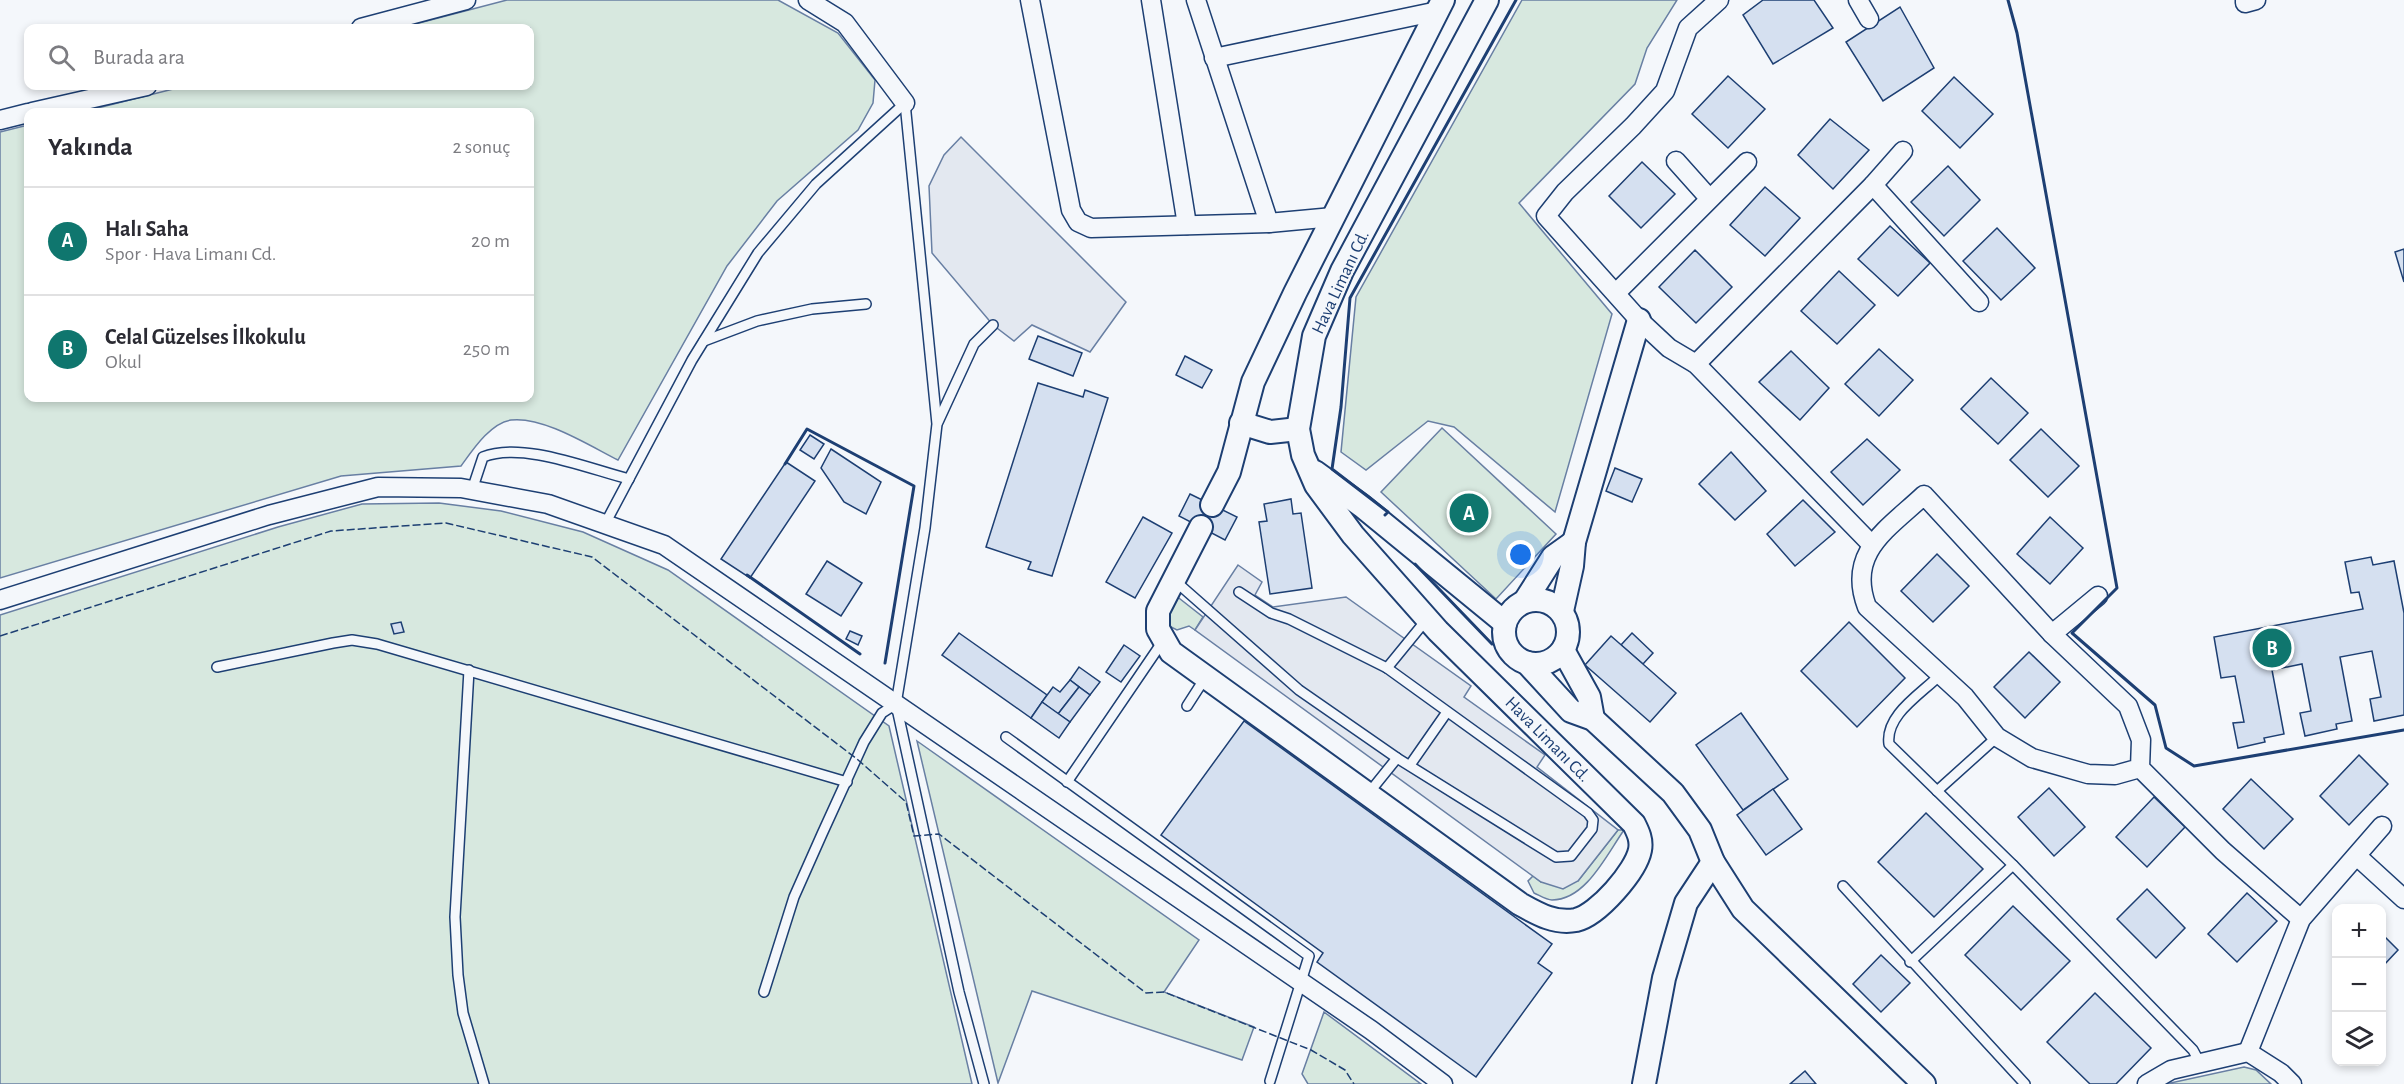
<!DOCTYPE html>
<html lang="tr">
<meta charset="utf-8">
<style>
body{margin:0;font-family:"Alegreya Sans",sans-serif;background:#f7f7f7;color:#2b2b33}
.controls{position:absolute;right:18px;bottom:18px;display:grid;overflow:hidden;border-radius:12px;box-shadow:0 3px 9px #0003}
.controls button{width:54px;height:54px;display:grid;place-items:center;padding:0;border:0;border-bottom:2px solid #e1e1e2;background:#fff;color:#2b2b33;font:30px sans-serif}
.you{position:absolute;left:1521px;top:555px;width:21px;height:21px;margin:-15px;border:4px solid #fff;border-radius:50%;background:#1a73e8;box-shadow:0 0 0 9px #1a73e833}
.badge{display:grid;place-items:center;width:39px;height:39px;border-radius:50%;background:#0f766e;color:#fff;font-size:20px;font-weight:700}
.pin{position:absolute;translate:-50% -50%;border:3px solid #fff;box-shadow:0 2px 6px #0006}
.list{margin:0;padding:0;list-style:none}
h2{display:flex;justify-content:space-between;align-items:center;height:78px;margin:0;padding:0 24px;font-size:26px}
h2 small{font-size:20px;font-weight:400;color:#7c7c81}
.list li{display:grid;grid-template-columns:39px 1fr auto;gap:18px;align-items:center;box-sizing:border-box;height:108px;padding:0 24px;border-top:2px solid #e1e1e2}
.list b{display:block;font-size:22px;white-space:nowrap}
.list p{margin:0;font-size:20px;white-space:nowrap;color:#7c7c81}
.list em{font-size:20px;font-style:normal;color:#7c7c81}
.icon{flex:none;width:33px;height:33px;fill:none;stroke:currentColor;stroke-width:2;stroke-linecap:round;stroke-linejoin:round}
.map{position:relative;flex:none;width:2404px;height:1084px;overflow:hidden}
.search{position:absolute;background:#fff;box-shadow:0 3px 9px #0003;left:24px;top:24px;width:510px;height:66px;display:flex;align-items:center;gap:15px;box-sizing:border-box;padding:0 21px;border-radius:12px;color:#7c7c81;font-size:22px}
.panel{position:absolute;background:#fff;box-shadow:0 3px 9px #0003;left:24px;top:108px;width:510px;height:294px;border-radius:12px}
.map>svg:first-child{display:block}
.green{fill:#d7e8df;stroke:#687fa3;stroke-width:1.5}
.parking{fill:#e3e8f0;stroke:#687fa3;stroke-width:1.5}
.building{fill:#d5e0f0;stroke:#1d3f73;stroke-width:1.5}
.lines{fill:none;stroke-linecap:round;stroke-linejoin:round}
.service-casing{stroke:#1d3f73;stroke-width:12}
.minor-casing{stroke:#1d3f73;stroke-width:21}
.tertiary-casing{stroke:#1d3f73;stroke-width:26}
.service{stroke:#f4f7fb;stroke-width:9}
.minor{stroke:#f4f7fb;stroke-width:18}
.tertiary{stroke:#f4f7fb;stroke-width:22}
.fence{stroke:#1d3f73;stroke-width:1.5;stroke-dasharray:8 3;stroke-linecap:butt}
.wall{stroke:#1d3f73;stroke-width:3}
.labels{text-anchor:middle;stroke-width:4.5;stroke-linejoin:round;paint-order:stroke}
.street-label{font-size:18px;fill:#1d3f73;stroke:#f4f7fb}
</style>
<div class="map">
<svg width="2404" height="1084" viewBox="0 0 2404 1084">
<rect width="100%" height="100%" fill="#f4f7fb"/>
<!-- green -->
<g class="green">
<path d="M507,0H778L838,33L875,80L873,103L858,130L777,201L727,266L618,460C590,446 543,416 511,420C490,423 472,451 461,466L341,476L0,578V132L28,125V398H530V112H82L185,86H530V28H400Z"/>
<path d="M1522,0H1677L1647,48L1635,84L1519,203L1612,314L1555,512L1454,427L1428,421L1366,470L1341,452L1356,297Z"/>
<path d="M1442,428L1556,534L1496,599L1381,492Z"/>
<path d="M439,503L501,511L583,532L668,570L889,726L972,1084H0V615L278,527L362,504Z"/>
<path d="M1175,595L1203,617L1195,630L1189,626L1177,630L1169,626L1167,610Z"/>
<path d="M917,741L1199,940L1164,992L1254,1027L1242,1060L1032,991L998,1083Z"/>
<path d="M1618,830H1624C1607,854 1586,900 1552,900C1546,900 1539,895 1534,893L1528,881L1533,876L1541,882L1578,881Z"/>
<path d="M1324,1012L1421,1084H1308L1302,1074Z"/>
<path d="M2244,1067L2256,1070L2271,1084H2166Z"/>
</g>
<!-- parking -->
<g class="parking">
<path d="M961,137L1126,302L1090,352L1032,325L1014,341L993,325L932,253L929,186L944,155Z"/>
<path d="M1238,565L1262,582L1255,595L1273,607L1346,597L1471,686L1464,697L1545,755L1537,767L1618,830L1578,881L1563,889L1541,882L1195,630Z"/>
</g>
<!-- building -->
<g class="building">
<path d="M1763,0H1814L1833,28L1773,64L1743,15Z"/>
<path d="M1900,7L1934,68L1883,101L1846,42Z"/>
<path d="M1728,76L1765,109L1728,148L1692,114Z"/>
<path d="M1954,77L1993,114L1960,148L1922,111Z"/>
<path d="M1830,119L1869,150L1833,189L1798,155Z"/>
<path d="M1642,162L1675,194L1641,228L1609,196Z"/>
<path d="M1948,166L1980,200L1944,236L1911,202Z"/>
<path d="M1765,187L1800,218L1765,256L1730,225Z"/>
<path d="M1890,226L1930,263L1898,296L1858,259Z"/>
<path d="M1997,228L2035,268L2001,300L1963,261Z"/>
<path d="M2404,249V282L2395,252Z"/>
<path d="M1695,250L1732,287L1696,323L1659,287Z"/>
<path d="M1839,271L1875,305L1837,344L1801,311Z"/>
<path d="M1038,336L1082,353L1073,376L1029,359Z"/>
<path d="M1879,349L1913,380L1879,416L1845,384Z"/>
<path d="M1791,351L1829,388L1800,420L1759,382Z"/>
<path d="M1185,356L1212,370L1202,388L1176,375Z"/>
<path d="M1991,378L2028,413L1998,444L1961,409Z"/>
<path d="M1038,383L1083,397L1085,390L1108,398L1052,576L1028,569L1031,562L986,547Z"/>
<path d="M2041,429L2079,466L2048,497L2010,460Z"/>
<path d="M810,435L824,444L814,459L800,450Z"/>
<path d="M1867,439L1900,470L1863,505L1831,472Z"/>
<path d="M831,449L881,482L866,514L844,502L821,468Z"/>
<path d="M1731,452L1766,491L1735,520L1699,484Z"/>
<path d="M786,462L815,481L750,578L721,559Z"/>
<path d="M1615,468L1642,479L1632,502L1606,491Z"/>
<path d="M1190,494L1237,517L1225,540L1179,516Z"/>
<path d="M1291,499L1293,514L1301,513L1312,588L1270,594L1259,522L1267,521L1264,504Z"/>
<path d="M1803,500L1835,532L1795,566L1767,534Z"/>
<path d="M1143,517L1172,533L1135,598L1106,582Z"/>
<path d="M2050,517L2083,548L2050,584L2017,554Z"/>
<path d="M1937,554L1969,586L1933,622L1901,591Z"/>
<path d="M2371,557L2373,565L2394,561L2404,613V715L2374,721L2370,699L2381,697L2372,651L2340,657L2352,721L2336,724L2337,729L2305,736L2300,713L2311,711L2302,664L2272,670L2284,734L2264,738L2265,742L2238,748L2233,723L2244,722L2235,676L2221,678L2214,637L2363,609L2359,592L2351,593L2345,562Z"/>
<path d="M827,561L862,583L841,616L806,594Z"/>
<path d="M401,622L404,632L394,634L391,624Z"/>
<path d="M1849,622L1905,678L1857,727L1801,671Z"/>
<path d="M850,631L862,636L858,645L846,639Z"/>
<path d="M959,633L1047,695L1031,718L942,655Z"/>
<path d="M1632,633L1653,653L1643,664L1621,645Z"/>
<path d="M1611,636L1676,693L1650,722L1585,665Z"/>
<path d="M1124,645L1140,656L1121,682L1106,672Z"/>
<path d="M2029,652L2060,682L2025,718L1994,687Z"/>
<path d="M1079,667L1100,682L1090,695L1070,680Z"/>
<path d="M1070,680L1079,687L1058,714L1042,702L1053,687L1060,692Z"/>
<path d="M1079,687L1090,695L1070,722L1058,714Z"/>
<path d="M1042,702L1070,722L1059,738L1031,718Z"/>
<path d="M1741,713L1788,779L1743,810L1696,745Z"/>
<path d="M1244,721L1552,944L1538,963L1552,973L1476,1077L1317,962L1323,953L1161,835Z"/>
<path d="M2359,755L2388,784L2349,825L2320,796Z"/>
<path d="M2251,779L2293,819L2264,849L2223,809Z"/>
<path d="M2049,788L2085,827L2054,856L2018,817Z"/>
<path d="M1773,789L1802,829L1766,855L1737,815Z"/>
<path d="M2154,797L2185,827L2147,867L2116,837Z"/>
<path d="M1926,813L1983,869L1934,917L1878,862Z"/>
<path d="M2147,889L2185,928L2156,958L2117,919Z"/>
<path d="M2247,893L2277,921L2237,962L2208,934Z"/>
<path d="M2013,906L2070,961L2021,1010L1965,955Z"/>
<path d="M2382,934L2398,950L2382,967Z"/>
<path d="M1881,955L1910,983L1881,1012L1853,984Z"/>
<path d="M2095,993L2151,1048L2116,1084H2090L2047,1042Z"/>
<path d="M1805,1071L1816,1084H1790Z"/>
</g>
<g class="lines">
<defs>
<g id="service">
<path d="M905,103L937,424L925,528L896,704L959,992L984,1084"/>
<path d="M704,341L757,321L812,309L866,304"/>
<path d="M938,422L974,344L993,325"/>
<path d="M472,490L483,457C522,441 589,469 629,479"/>
<path d="M605,524L692,360L758,253L816,184L905,103"/>
<path d="M1174,580L1299,690L1397,758L1556,857L1571,856L1592,829L1593,820L1588,813L1387,668L1289,619L1271,613L1239,592"/>
<path d="M217,667L333,643L352,640L377,644L847,782"/>
<path d="M1387,668L1427,619"/>
<path d="M469,670L455,917L458,975L463,1013L484,1084"/>
<path d="M1940,675C1921,694 1885,715 1889,744L2013,865L2193,1050L2200,1063"/>
<path d="M1187,706L1205,678"/>
<path d="M1006,737L1309,956L1270,1081"/>
<path d="M1410,765L1447,712"/>
<path d="M1067,782L1163,641"/>
<path d="M1937,791L1997,737"/>
<path d="M1368,794L1397,758"/>
<path d="M1843,886L2025,1084"/>
<path d="M1910,962L2013,865"/>
<path d="M764,992L794,897L822,834L864,742L882,713L896,704"/>
</g>
<g id="minor">
<path d="M808,0L845,23L905,103"/>
<path d="M1030,0L1071,210L1078,222L1091,228L1269,223L1333,217"/>
<path d="M1151,0L1187,225"/>
<path d="M1196,0L1269,223"/>
<path d="M1719,0L1688,28L1665,91L1633,126L1565,192L1546,216L1639,320L1669,348L1696,364L1872,545"/>
<path d="M1858,0L1869,19"/>
<path d="M2245,0V3L2256,0"/>
<path d="M361,28L466,0"/>
<path d="M1214,58L1438,11"/>
<path d="M32,112L147,86"/>
<path d="M0,120L28,113"/>
<path d="M1676,161L1709,198"/>
<path d="M1873,185L1979,302"/>
<path d="M1616,293L1747,162"/>
<path d="M1696,364L1873,185L1903,151"/>
<path d="M0,600L269,515L378,487L461,488L548,504L664,545L1371,1030L1443,1084"/>
<path d="M2052,634L2098,596"/>
<path d="M2140,768L2115,775L2088,774L2032,758L1997,737L1965,697L1867,607C1846,552 1888,529 1924,495L2052,634L2128,706L2141,740L2140,768L2223,851L2301,919"/>
<path d="M2358,857L2404,899"/>
<path d="M2248,1052L2301,919L2382,826"/>
<path d="M2147,1084L2171,1070L2248,1052L2281,1073L2292,1084"/>
</g>
<g id="tertiary">
<path d="M1241,423L1270,432L1298,429"/>
<path d="M1315,472L1362,506L1505,623"/>
<path d="M1212,505L1229,472L1253,382L1295,293L1443,0"/>
<path d="M1201,527L1158,611V629L1171,652L1520,904C1538,914 1555,924 1576,920C1598,915 1636,871 1640,850C1642,840 1638,832 1634,824L1438,631L1353,535L1316,485L1303,455L1298,429L1314,336L1342,271L1487,0"/>
<circle cx="1536" cy="632" r="32"/>
<path d="M1525,601L1553,557L1574,542"/>
<path d="M1562,611L1572,566L1574,542L1639,320"/>
<path d="M1563,650L1589,697L1593,719"/>
<path d="M1527,663L1571,711L1593,719L1673,793L1700,830L1713,862L1743,909L1924,1084"/>
<path d="M1644,1084L1664,978L1686,903L1713,862"/>
</g>
</defs>
<!-- service casing -->
<use href="#service" class="service-casing"/>
<!-- minor casing -->
<use href="#minor" class="minor-casing"/>
<!-- tertiary casing -->
<use href="#tertiary" class="tertiary-casing"/>
<!-- service -->
<use href="#service" class="service"/>
<!-- minor -->
<use href="#minor" class="minor"/>
<!-- tertiary -->
<use href="#tertiary" class="tertiary"/>
<!-- fence -->
<path class="fence" d="M0,636L331,531L446,523L592,557L857,759L906,802L914,836L939,834L1146,993L1164,992L1311,1050L1345,1070L1354,1084"/>
<!-- wall -->
<g class="wall">
<path d="M2008,0L2017,33L2117,588L2072,633L2155,705L2166,748L2194,766L2404,730"/>
<path d="M785,464L807,429L914,486L885,663"/>
<path d="M1385,515L1388,512L1332,469L1341,407L1350,298L1516,0"/>
<path d="M1415,564L1492,644"/>
<path d="M747,575L860,654"/>
</g>
</g>
<g class="labels">
<!-- street labels -->
<g class="street-label">
<text transform="translate(1340 282) rotate(-65)" y="6">Hava Limanı Cd.</text>
<text transform="translate(1548 739) rotate(45)" y="6">Hava Limanı Cd.</text>
</g>
</g>
</svg>
<div class="controls">
<button>+</button>
<button>−</button>
<button><svg class="icon" aria-label="layers" viewBox="0 0 24 24"><path d="M12 4l9 5-9 5-9-5zM3 14l9 5 9-5"/></svg></button>
</div>
<div class="you"></div>
<div class="pin badge" style="left:1469px;top:513px">A</div>
<div class="pin badge" style="left:2272px;top:648px">B</div>
<div class="search"><svg class="icon" aria-label="search" viewBox="0 0 24 24"><circle cx="10" cy="10" r="6"/><path d="M15 15l6 6"/></svg>Burada ara</div>
<section class="panel">
<h2>Yakında<small>2 sonuç</small></h2>
<ul class="list">
<li><span class="badge">A</span><div><b>Halı Saha</b><p>Spor · Hava Limanı Cd.</p></div><em>20 m</em></li>
<li><span class="badge">B</span><div><b>Celal Güzelses İlkokulu</b><p>Okul</p></div><em>250 m</em></li>
</ul>
</section>
</div>
